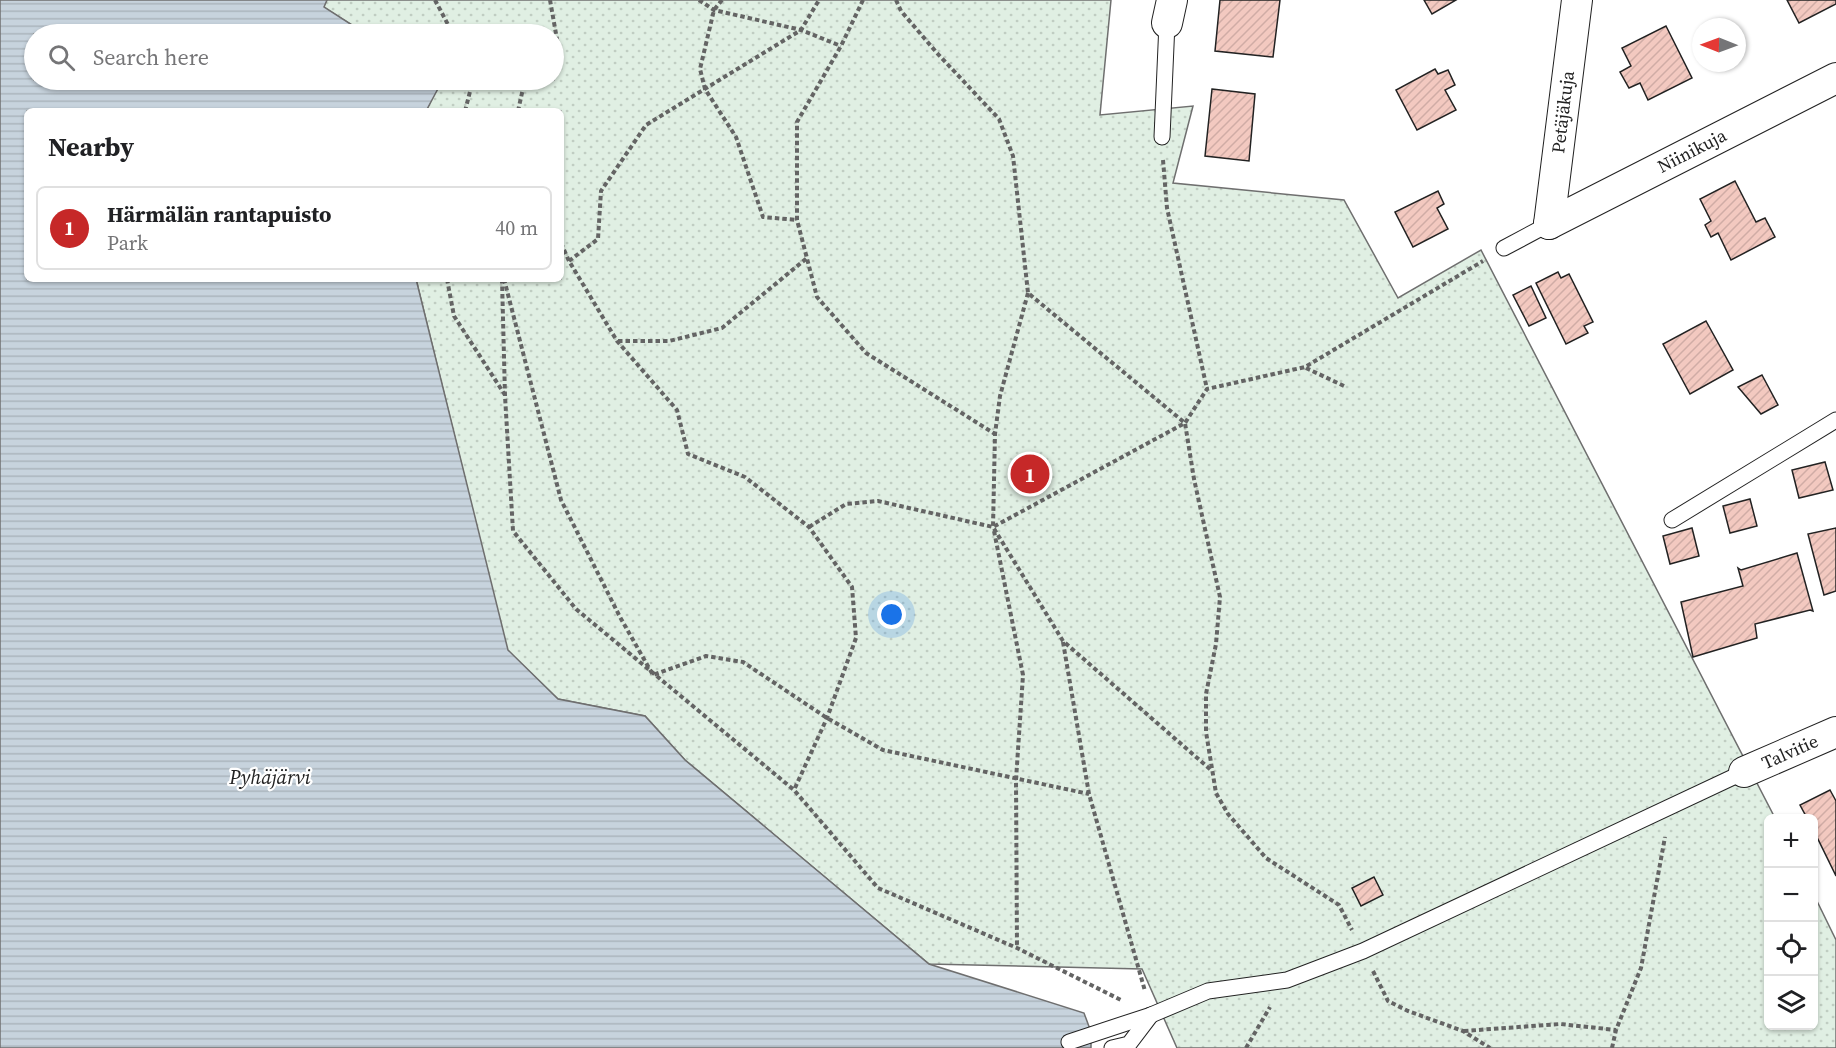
<!DOCTYPE html>
<meta charset="utf-8">
<style>
body{margin:0;font-family:"Source Serif 4",serif;background:#f6f6f6;color:#202124}
.controls{position:absolute;right:18px;bottom:18px;display:grid;overflow:hidden;border-radius:9px;box-shadow:0 2px 4px #0004}
.controls button{width:54px;height:54px;display:grid;place-items:center;padding:0;border:0;border-bottom:2px solid #e0e0e0;background:#fff;color:#202124;font:30px sans-serif}
.compass{position:absolute;left:1692px;top:18px;width:54px;height:54px;border-radius:50%;background:#fff;box-shadow:0 2px 4px #0004;rotate:271deg}
.you{position:absolute;left:892px;top:615px;width:21px;height:21px;margin:-15px;border:4px solid #fff;border-radius:50%;background:#1a73e8;box-shadow:0 0 0 9px #1a73e833}
.badge{display:grid;place-items:center;width:39px;height:39px;border-radius:50%;background:#c62828;color:#fff;font-size:20px;font-weight:700}
.pin{position:absolute;translate:-50% -50%;border:3px solid #fff;box-shadow:0 2px 6px #0006}
.list{margin:0;padding:0;list-style:none}
h2{display:flex;justify-content:space-between;align-items:center;height:78px;margin:0;padding:0 24px;font-size:26px}
h2 small{font-size:20px;font-weight:400;color:#757577}
.list li{display:grid;grid-template-columns:39px 1fr auto;gap:18px;align-items:center;box-sizing:border-box;height:84px;margin:0 12px 12px;padding:0 12px;border:2px solid #e0e0e0;border-radius:9px}
.list b{display:block;font-size:22px;white-space:nowrap}
.list p{margin:0;font-size:20px;white-space:nowrap;color:#757577}
.list em{font-size:20px;font-style:normal;color:#757577}
.icon{flex:none;width:33px;height:33px;fill:none;stroke:currentColor;stroke-width:2;stroke-linecap:round;stroke-linejoin:round}
.map{position:relative;flex:none;width:1836px;height:1048px;overflow:hidden}
.search{position:absolute;background:#fff;box-shadow:0 2px 4px #0004;left:24px;top:24px;width:540px;height:66px;display:flex;align-items:center;gap:15px;box-sizing:border-box;padding:0 21px;border-radius:33px;color:#757577;font-size:22px}
.panel{position:absolute;background:#fff;box-shadow:0 2px 4px #0004;left:24px;top:108px;width:540px;height:174px;border-radius:9px}
.map>svg:first-child{display:block}
.park{fill:url(#park-dots);stroke:#6f6f6f;stroke-width:1.5}
.water{fill:url(#water-rules);stroke:#6f6f6f;stroke-width:1.5}
.building{fill:url(#building-hatch);stroke:#222;stroke-width:1.5}
.lines{fill:none;stroke-linecap:round;stroke-linejoin:round}
.lane-casing{stroke:#222;stroke-width:17}
.street-casing{stroke:#222;stroke-width:32}
.path{stroke:#646464;stroke-width:4;stroke-dasharray:4.5 3;stroke-linecap:butt}
.lane{stroke:#fff;stroke-width:15}
.street{stroke:#fff;stroke-width:30}
.labels{text-anchor:middle;stroke-width:4.5;stroke-linejoin:round;paint-order:stroke}
.street-label{font-size:18px;fill:#222;stroke:#fff}
.water-label{font-size:20px;font-style:italic;fill:#222;stroke:#fff}
</style>
<div class="map">
<svg width="1836" height="1048" viewBox="0 0 1836 1048">
<defs>
<pattern id="park-dots" width="8" height="8" patternUnits="userSpaceOnUse" patternTransform="scale(1.5)"><rect width="8" height="8" fill="#e0efe3"/><path d="M2 2h.1M6 6h.1" fill="none" stroke="#c0cdc2" stroke-width="1.8" stroke-linecap="round"/></pattern>
<pattern id="water-rules" width="6" height="5" patternUnits="userSpaceOnUse" patternTransform="scale(1.5)"><rect width="6" height="5" fill="#c7d3dd"/><path d="M0 2.5h6" fill="none" stroke="#abb5bd"/></pattern>
<pattern id="building-hatch" width="6" height="6" patternUnits="userSpaceOnUse" patternTransform="scale(1.5)"><rect width="6" height="6" fill="#f3c9c0"/><path d="M-1 1l2-2M0 6l6-6M5 7l2-2" fill="none" stroke="#d0aca5"/></pattern>
</defs>
<rect width="100%" height="100%" fill="#fff"/>
<!-- park -->
<path class="park" d="M327,0H1111L1100,115L1193,106L1173,183L1344,200L1398,298L1481,250L1775,818H1768V1026H1814V895L1836,940V1048H1177L1142,969L929,964L685,760L645,716L558,699L507,650L416,279H561V111H426L440,83L436,80H554V34H366L323,7Z"/>
<!-- water -->
<path class="water" d="M0,0H327L324,7L366,34H34V80H436L441,83L426,111H27V279H416L508,650L558,699L645,716L685,760L929,964L1084,1013L1091,1032V1048H0Z"/>
<!-- building -->
<g class="building">
<path d="M1220,0H1280L1273,57L1215,51Z"/>
<path d="M1424,0H1456L1432,14Z"/>
<path d="M1787,0H1836V4L1799,23Z"/>
<path d="M1666,26L1692,78L1648,100L1640,83L1629,88L1620,72L1631,66L1622,48Z"/>
<path d="M1435,69L1438,74L1448,70L1455,85L1445,90L1456,110L1417,130L1396,90Z"/>
<path d="M1212,89L1255,94L1249,161L1205,156Z"/>
<path d="M1735,181L1756,222L1765,218L1775,237L1731,260L1718,233L1711,237L1705,225L1711,221L1700,199Z"/>
<path d="M1438,191L1444,204L1437,208L1448,229L1413,247L1395,212Z"/>
<path d="M1558,272L1561,278L1569,274L1593,322L1584,326L1588,333L1566,344L1536,283Z"/>
<path d="M1531,286L1546,318L1529,326L1513,295Z"/>
<path d="M1706,321L1733,370L1690,394L1663,344Z"/>
<path d="M1762,375L1778,405L1761,414L1738,387Z"/>
<path d="M1825,462L1833,490L1799,498L1792,470Z"/>
<path d="M1750,499L1757,526L1730,533L1723,506Z"/>
<path d="M1692,528L1699,556L1670,564L1663,536Z"/>
<path d="M1836,528V591L1824,595L1808,534Z"/>
<path d="M1797,553L1813,611L1810,610L1755,624L1757,638L1693,657L1681,602L1743,586L1738,568L1741,570Z"/>
<path d="M1830,790L1836,801V876L1814,831V818H1807L1800,805Z"/>
<path d="M1374,877L1383,895L1361,906L1352,888Z"/>
</g>
<g class="lines">
<defs>
<g id="lane">
<path d="M1162,137L1167,23"/>
<path d="M1504,248L1549,224"/>
<path d="M1672,520L1836,420"/>
<path d="M1069,1042L1151,1015L1208,991L1287,980L1363,951L1744,772"/>
<path d="M1112,1048L1129,1044L1151,1015"/>
</g>
<g id="street">
<path d="M1167,23L1172,0"/>
<path d="M1549,224L1836,78"/>
<path d="M1549,224L1577,0"/>
<path d="M1744,772L1836,732"/>
</g>
</defs>
<!-- lane casing -->
<use href="#lane" class="lane-casing"/>
<!-- street casing -->
<use href="#street" class="street-casing"/>
<!-- path -->
<g class="path">
<path d="M435,0L453,34"/>
<path d="M550,0L558,45L554,50"/>
<path d="M699,0L714,10L801,30L841,46"/>
<path d="M722,0L714,10L700,69L705,89L736,137L763,217L797,220"/>
<path d="M863,0L841,46L797,122V220L817,297L866,353L995,434"/>
<path d="M896,0L901,11L937,53L999,119L1013,156L1028,293L1185,423L1194,479L1220,597L1216,644L1206,694V732L1216,793L1228,814L1266,858L1339,905L1352,930"/>
<path d="M465,111L473,80"/>
<path d="M518,111L524,84L528,80"/>
<path d="M1163,160L1167,208L1207,389"/>
<path d="M561,243L569,261L617,341L677,410L688,454L745,477L809,527L852,587L856,638L827,718L794,790"/>
<path d="M569,261L598,239L601,191L646,125L801,30L819,0"/>
<path d="M447,279L454,316L505,395"/>
<path d="M502,279L505,396L513,531L576,609L794,790L878,888L1017,948L1121,1000"/>
<path d="M504,279L561,500L620,617L653,675L706,656L743,662L827,718L883,750L1089,794"/>
<path d="M1028,293L1000,396L995,434L993,527L1063,641L1211,770"/>
<path d="M618,341H669L722,328L807,258"/>
<path d="M1306,368L1344,386"/>
<path d="M809,527L846,504L878,501L993,527L1185,423L1207,389L1305,367L1483,261"/>
<path d="M994,531L1023,675L1016,780L1017,948"/>
<path d="M1063,642L1089,794L1145,991"/>
<path d="M1373,971L1388,1001L1408,1011L1463,1031L1490,1048"/>
<path d="M1464,1031L1560,1024L1616,1030"/>
<path d="M1246,1048L1270,1007"/>
<path d="M1612,1048L1616,1030L1641,968L1665,837"/>
</g>
<!-- lane -->
<use href="#lane" class="lane"/>
<!-- street -->
<use href="#street" class="street"/>
</g>
<g class="labels">
<!-- street labels -->
<g class="street-label">
<text transform="translate(1563 112) rotate(-83)" y="6">Petäjäkuja</text>
<text transform="translate(1692 151) rotate(-27)" y="6">Niinikuja</text>
<text transform="translate(1790 752) rotate(-24)" y="6">Talvitie</text>
</g>
<!-- water labels -->
<g class="water-label">
<text x="270" y="784">Pyhäjärvi</text>
</g>
</g>
</svg>
<div class="controls">
<button>+</button>
<button>−</button>
<button><svg class="icon" aria-label="locate" viewBox="0 0 24 24"><circle cx="12" cy="12" r="6"/><path d="M12 2v4M12 18v4M2 12h4M18 12h4"/></svg></button>
<button><svg class="icon" aria-label="layers" viewBox="0 0 24 24"><path d="M12 4l9 5-9 5-9-5zM3 14l9 5 9-5"/></svg></button>
</div>
<svg class="compass" viewBox="-18 -18 36 36"><path d="M0-13l5 13h-10z" fill="#e53935"/><path d="M0 13l5-13h-10z" fill="#757577"/></svg>
<div class="you"></div>
<div class="pin badge" style="left:1030px;top:474px">1</div>
<div class="search"><svg class="icon" aria-label="search" viewBox="0 0 24 24"><circle cx="10" cy="10" r="6"/><path d="M15 15l6 6"/></svg>Search here</div>
<section class="panel">
<h2>Nearby<small></small></h2>
<ul class="list">
<li><span class="badge">1</span><div><b>Härmälän rantapuisto</b><p>Park</p></div><em>40 m</em></li>
</ul>
</section>
</div>
